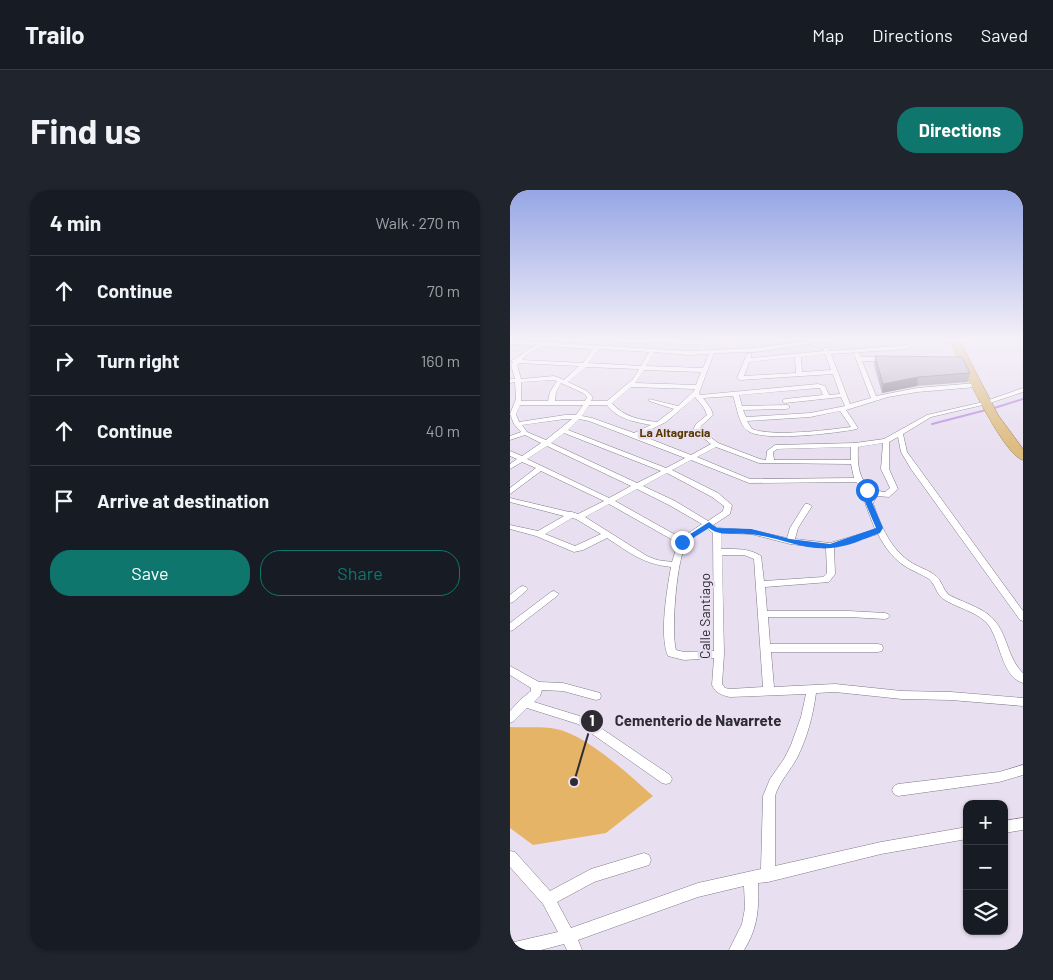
<!DOCTYPE html>
<meta charset="utf-8">
<style>
body{margin:0;font-family:Barlow,sans-serif;background:#20242c;color:#f1f3f6}
.controls{position:absolute;right:15px;bottom:15px;display:grid;overflow:hidden;border-radius:10px;box-shadow:0 1px 4px #0004}
.controls button{width:45px;height:45px;display:grid;place-items:center;padding:0;border:0;border-bottom:1px solid #363941;background:#171b24;color:#f1f3f6;font:25px sans-serif}
.stop{position:absolute;width:15px;height:15px;margin:-11px;border:4px solid #1a73e8;border-radius:50%;background:#fff}
.stop.end{background:#1a73e8;border-color:#fff;box-shadow:0 1px 5px #0008}
.list{margin:0;padding:0;list-style:none}
h2{display:flex;justify-content:space-between;align-items:center;height:65px;margin:0;padding:0 20px;font-size:21px}
h2 small{font-size:16px;font-weight:400;color:#9ea1a6}
.list li{display:grid;grid-template-columns:32px 1fr auto;gap:15px;align-items:center;box-sizing:border-box;height:70px;padding:0 20px;border-top:1px solid #363941}
.list b{display:block;font-size:19px;white-space:nowrap}
.list em{font-size:16px;font-style:normal;color:#9ea1a6}
.actions{display:flex;gap:10px;padding:15px 20px}
.actions a{flex:1;padding:11px 0;border:1px solid #0f766e;border-radius:20px;text-align:center;font-size:18px;color:#0f766e}
.actions .main{background:#0f766e;color:#fff}
.icon{flex:none;width:28px;height:28px;fill:none;stroke:currentColor;stroke-width:2;stroke-linecap:round;stroke-linejoin:round}
.map{position:relative;flex:none;width:513px;height:760px;overflow:hidden;border-radius:20px}
header{display:flex;align-items:center;gap:30px;box-sizing:border-box;height:70px;padding:0 25px;background:#171b24;border-bottom:1px solid #363941}
header strong{font-size:24px}
nav{display:flex;gap:28px;margin-inline-start:auto;font-size:18px}
.intro{display:flex;align-items:center;justify-content:space-between;box-sizing:border-box;height:120px;padding:0 30px}
h1{margin:0;font-size:35px}
.button{padding:12px 22px;border-radius:20px;background:#0f766e;color:#fff;font-size:18px;font-weight:700}
main{display:flex;gap:30px;padding:0 30px}
aside{flex:1;background:#171b24;border-radius:20px;box-shadow:0 1px 4px #0004}
.map>svg:first-child{display:block}
.green{fill:#e6b467}
.lines{fill:none;stroke-linecap:round;stroke-linejoin:round}
.stream{stroke:#bc90e1;stroke-width:2}
.minor-casing{stroke:#817988;stroke-width:1}
.primary-casing{stroke:#916c2e;stroke-width:1}
.minor{fill:#fff;fill-rule:evenodd}
.primary{fill:#ddbc80;fill-rule:evenodd}
.wall{fill:#a49dab}
.shaded-wall{fill:#86808b}
.building{fill:#bfb7c7;stroke:#86808b}
.route{fill:#1a73e8}
.labels{text-anchor:middle;stroke-width:5;stroke-linejoin:round;paint-order:stroke}
.far-neighbourhood-label{font-size:12px;font-weight:bold;fill:#583a00;stroke:#e8dff0}
.street-label{font-size:14px;fill:#2e2b32;stroke:#e8dff0}
.leader{fill:none;stroke:#2e2b32;stroke-width:2}
.callout-dot{fill:#2e2b32;stroke:#e8dff0;stroke-width:2}
.mark-label{font-size:15px;text-anchor:middle;font-weight:bold;fill:#fff}
.callout-label{font-size:15px;text-anchor:middle;font-weight:bold;fill:#2e2b32;stroke:#e8dff0;stroke-width:5;stroke-linejoin:round;paint-order:stroke}
</style>
<header>
<strong>Trailo</strong>
<nav><a>Map</a><a>Directions</a><a>Saved</a></nav>
</header>
<div class="intro"><h1>Find us</h1><a class="button">Directions</a></div>
<main>
<aside>
<h2>4 min<small>Walk · 270 m</small></h2>
<ul class="list">
<li><svg class="icon" aria-label="ahead" viewBox="0 0 24 24"><path d="M12 20V5M6 11l6-6 6 6"/></svg><div><b>Continue</b></div><em>70 m</em></li>
<li><svg class="icon" aria-label="right" viewBox="0 0 24 24"><path d="M7 20v-9h11M14 6l5 5-5 5"/></svg><div><b>Turn right</b></div><em>160 m</em></li>
<li><svg class="icon" aria-label="ahead" viewBox="0 0 24 24"><path d="M12 20V5M6 11l6-6 6 6"/></svg><div><b>Continue</b></div><em>40 m</em></li>
<li><svg class="icon" aria-label="arrive" viewBox="0 0 24 24"><path d="M6 21V4h12l-3 4 3 4H6"/></svg><div><b>Arrive at destination</b></div></li>
</ul>
<div class="actions"><a class="main">Save</a><a>Share</a></div>
</aside>
<div class="map">
<svg width="513" height="760" viewBox="0 0 513 760">
<rect width="100%" height="100%" fill="#e8dff0"/>
<!-- green -->
<path class="green" d="M0,537C15,538 32,536 46,539C77,545 119,585 143,606L96,643L23,655L0,638Z"/>
<g class="lines">
<!-- stream -->
<g class="stream">
<path d="M481,219L513,209"/>
<path d="M422,234L476,220"/>
</g>
<defs>
<g id="minor">
<path d="M0,150L179,161L245,158L306,150H324L245,162L204,163L189,203L190,205L308,194L315,196L319,205L330,204L323,184L230,190L227,188L237,164H241V168L314,161L313,159L316,157L319,161L398,155L401,157L398,159L321,164L340,214L361,208L344,164L347,162L349,163L351,167H376L379,169L376,171H352L366,206L407,198L466,193L469,195L466,197L407,202L378,207L336,220L348,238L347,239C328,243 253,252 238,241C228,234 227,216 223,206L193,208L201,219L203,225L191,236L190,239L208,253L250,269L256,270L257,261L265,255L345,253L374,249L417,225L473,212L513,198V202L477,214L421,227L393,244L397,262L513,421V431L510,430L401,279L391,262L388,247L379,252V279L388,299L379,307L367,306L363,313C371,336 380,359 402,373C410,378 419,380 426,386C432,391 433,400 439,405C456,414 477,418 488,435C498,450 499,470 513,483V493C490,486 491,448 476,432C464,421 448,418 435,410C426,405 426,395 419,389C413,385 405,382 398,378C385,371 375,358 368,344L324,357L325,384L319,392L255,397L257,421H339L375,423L378,424L380,426L378,428L375,429L339,427H258L260,454H368L372,455L373,458L372,461L368,462H261L264,497L325,494L392,501L441,502L513,508V516L441,510L392,509L325,502L306,503C303,526 297,548 287,568C280,581 269,592 265,606V676L371,652L457,637V649L371,664L258,692L248,693C249,718 248,738 234,760H219L232,734L235,718L234,696L188,707L68,750L72,760H57L54,754L31,760H0V753L48,742L33,714L0,677V661L5,662L40,701L81,679L134,663L139,665L141,670L139,675L84,692L47,712L61,738L188,693L251,679L253,606L260,589L274,569L281,555L291,527L296,504L220,507C211,505 206,503 202,495L204,468L174,470L158,466C149,445 157,400 161,377C133,374 120,363 97,348L73,360L64,362L26,346L0,339V335L28,341L54,326L0,312V308L59,322H62L68,324L94,311L31,281L0,304V298L26,278L12,272L0,279V274L7,269L0,266V261L12,266L31,253L15,245L0,250V246L11,242L4,234L0,224L6,209L5,192L0,193V189H5L1,175L3,172L1,171C9,167 17,160 26,155L0,154ZM32,156L83,159L73,173L12,170L16,165ZM89,159L139,162L131,176L78,173ZM144,162L179,165L199,164L193,178L136,176ZM315,164L321,180L292,182L291,167ZM285,167L286,183L234,186L239,172ZM9,173L69,176L54,190L44,186L11,189L7,175ZM76,177L129,179L123,189L97,211H81L83,207L77,201L58,192ZM134,180L191,182L186,195L125,193ZM43,190L47,191L40,202L38,211H11V192ZM51,193L73,203L77,207L75,211H45L46,202ZM121,197L185,199L183,202L168,216L139,209V211L164,219L147,232C131,230 113,227 102,213ZM308,198H310L313,205L275,209L272,211L275,213L331,207L335,216L300,223L236,227L233,220L277,219L280,217L277,215L232,216L229,205ZM185,207L194,218L197,225L186,234L183,240L201,254L181,265L130,245L156,232ZM10,215H73L66,225H55L9,232L6,224ZM79,215H97C107,229 125,232 141,235L124,243L82,228L72,226ZM330,221L341,237C317,240 264,247 242,239L237,231L300,227ZM55,229H62L36,250L17,242L12,235ZM69,229L79,231L175,268L156,278L58,240ZM54,243L151,281L127,293L41,253ZM373,253L371,279L380,298L375,302C349,299 347,278 348,257ZM37,256L121,296L99,308L17,269ZM206,257L249,273L341,274L344,288L240,289L187,267ZM341,257V270H264L263,262L267,259ZM181,270L239,293L346,292L360,305L355,313L365,339L364,340L320,353L285,349L288,338L302,316L298,314H295L280,338L277,348L241,340L207,338L203,335L220,324L222,315L208,303L162,280ZM157,283L202,307L214,316L213,321L198,331L165,311L133,296ZM127,299L159,315L192,334L171,348L105,311ZM99,314L168,353L162,372L147,370L137,366L75,327ZM62,328L66,329L91,344L65,356L35,344ZM197,338L203,343L204,461L174,462L166,460C161,443 166,365 178,351C183,345 191,341 197,338ZM211,343L241,344L280,354L316,358L317,383L313,387L254,391L251,366C239,358 225,359 211,359ZM212,365H234L244,369L253,497L220,499L215,498L212,494L214,464Z"/>
<path d="M112,150H190L193,152L190,154L110,153L109,152Z"/>
<path d="M13,396L16,397L18,399L16,401L3,412L0,413V405L10,397Z"/>
<path d="M44,401L49,404L47,406L3,440L0,441V433L41,402Z"/>
<path d="M0,476L29,492L53,493L90,503L91,506L90,509L86,510L53,501L32,500L30,506L24,512L76,528L160,585L162,589L160,593L156,594L152,593L68,534L17,518L4,531L0,533V521L10,510L21,501V498L0,485Z"/>
<path d="M513,575V585L489,592L388,606L384,604L382,600L384,596L388,594L489,582Z"/>
<path d="M513,628V640L494,643V631Z"/>
</g>
<path id="primary" d="M440,150H449L488,225L513,259V270C492,264 450,172 440,150Z"/>
</defs>
<!-- minor casing -->
<use href="#minor" class="minor-casing"/>
<!-- primary casing -->
<use href="#primary" class="primary-casing"/>
<!-- minor -->
<use href="#minor" class="minor"/>
<!-- primary -->
<use href="#primary" class="primary"/>
</g>
<!-- wall -->
<path class="wall" d="M365,166L460,183L458,192L407,196L372,203L364,175Z"/>
<!-- shaded-wall -->
<path class="shaded-wall" d="M408,187L407,196L372,203L373,194Z"/>
<!-- building -->
<path class="building" d="M365,166L452,167L460,183L408,187L373,194Z"/>
<!-- sky -->
<linearGradient id="sky" x2="0" y2="1"><stop stop-color="#96a6e5"/><stop offset="0.58" stop-color="#f5f1f8"/><stop offset="1" stop-color="#f5f1f8" stop-opacity="0"/></linearGradient>
<rect width="513" height="257" fill="url(#sky)"/>
<!-- route -->
<path class="route" d="M357,297L368,303L362,312L373,338L370,343C354,349 337,357 321,358C292,361 265,345 237,344C225,343 208,346 199,338L175,353L168,352L199,332L207,338L241,339L280,349L320,354L366,338L355,312L361,304L353,300Z"/>
<g class="labels">
<!-- far-neighbourhood labels -->
<g class="far-neighbourhood-label">
<text x="165" y="247">La Altagracia</text>
</g>
<!-- street labels -->
<g class="street-label">
<text transform="translate(195 426) rotate(-90)" y="5">Calle Santiago</text>
</g>
</g>
<!-- callouts -->
<path class="leader" d="M64 592L82 531"/>
<g class="callout-dot">
<circle cx="64" cy="592" r="5"/>
<circle cx="82" cy="531" r="12"/>
</g>
<g class="mark-label">
<text x="82" y="536">1</text>
</g>
<g class="callout-label">
<text x="188" y="536">Cementerio de Navarrete</text>
</g>
</svg>
<div class="controls">
<button>+</button>
<button>−</button>
<button><svg class="icon" aria-label="layers" viewBox="0 0 24 24"><path d="M12 4l9 5-9 5-9-5zM3 14l9 5 9-5"/></svg></button>
</div>
<div class="stop" style="left:357px;top:300px"></div>
<div class="stop end" style="left:172px;top:352px"></div>
</div>
</main>
